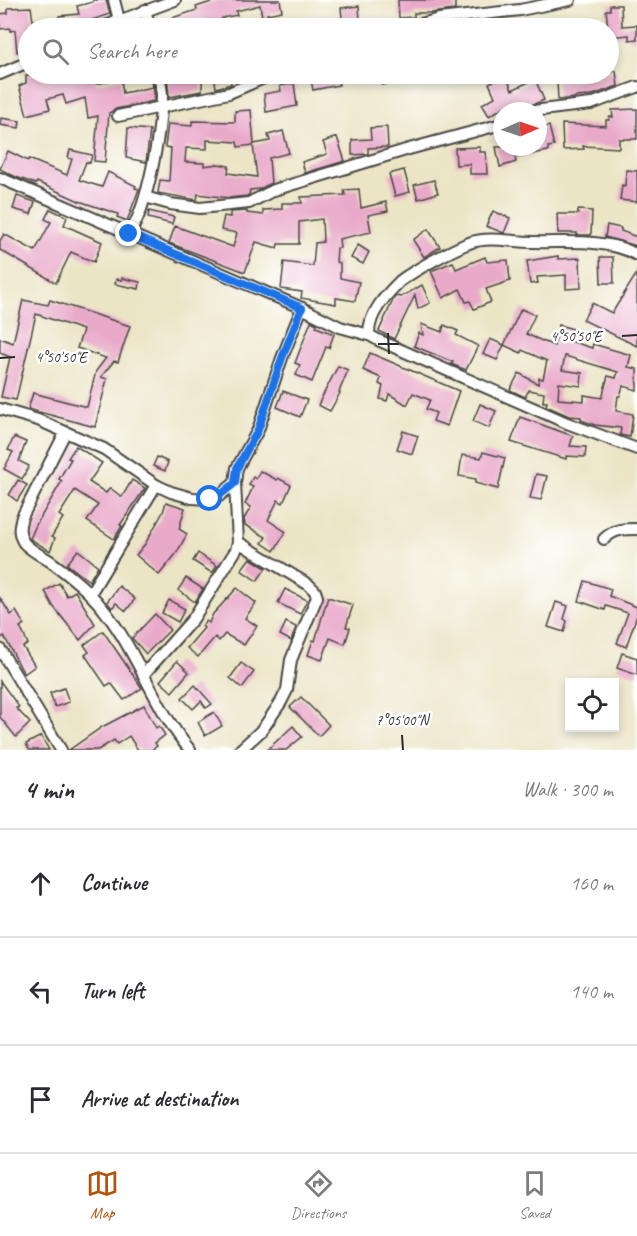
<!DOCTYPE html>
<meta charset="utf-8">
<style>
body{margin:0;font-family:Caveat,sans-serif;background:#f2f2f3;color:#2b2b33}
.controls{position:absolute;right:18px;bottom:18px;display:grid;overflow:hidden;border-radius:0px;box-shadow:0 3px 9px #0003}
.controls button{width:54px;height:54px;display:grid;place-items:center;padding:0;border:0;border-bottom:2px solid #e1e1e2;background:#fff;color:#2b2b33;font:30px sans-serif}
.compass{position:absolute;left:493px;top:102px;width:54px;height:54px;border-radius:50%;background:#fff;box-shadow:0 3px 9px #0003;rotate:88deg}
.stop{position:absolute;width:18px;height:18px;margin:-14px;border:4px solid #1a73e8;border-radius:50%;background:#fff}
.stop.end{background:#1a73e8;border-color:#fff;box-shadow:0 2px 6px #0008}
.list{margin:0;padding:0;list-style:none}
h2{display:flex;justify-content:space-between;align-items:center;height:78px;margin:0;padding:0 24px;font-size:26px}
h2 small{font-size:20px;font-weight:400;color:#7c7c81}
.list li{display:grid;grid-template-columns:39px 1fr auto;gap:18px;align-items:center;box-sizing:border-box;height:108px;padding:0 24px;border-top:2px solid #e1e1e2}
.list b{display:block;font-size:22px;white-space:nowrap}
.list em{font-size:20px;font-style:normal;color:#7c7c81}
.icon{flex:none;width:33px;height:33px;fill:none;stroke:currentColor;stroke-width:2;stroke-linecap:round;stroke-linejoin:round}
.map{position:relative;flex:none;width:637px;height:750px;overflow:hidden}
.search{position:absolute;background:#fff;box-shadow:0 3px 9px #0003;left:18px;right:18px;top:18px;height:66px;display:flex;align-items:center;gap:15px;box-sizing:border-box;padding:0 21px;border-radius:33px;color:#7c7c81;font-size:22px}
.sheet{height:402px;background:#fff}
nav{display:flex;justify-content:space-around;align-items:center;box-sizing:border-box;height:84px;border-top:2px solid #e1e1e2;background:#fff;font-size:16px;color:#7c7c81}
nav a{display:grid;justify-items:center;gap:3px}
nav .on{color:#b45309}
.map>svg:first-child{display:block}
.building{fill:#e9aaca;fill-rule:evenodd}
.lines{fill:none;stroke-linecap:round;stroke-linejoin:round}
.minor-casing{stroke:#484742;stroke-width:14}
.minor{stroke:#fff;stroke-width:10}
.route{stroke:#1a73e8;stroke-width:8}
.ticks{fill:none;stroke:#2b2b2b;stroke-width:2}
.ticks-label{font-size:15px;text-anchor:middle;fill:#2b2b2b;stroke:#fff;stroke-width:5;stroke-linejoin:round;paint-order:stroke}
</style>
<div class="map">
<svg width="637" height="750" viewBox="0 0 637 750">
<rect width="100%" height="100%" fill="#fff"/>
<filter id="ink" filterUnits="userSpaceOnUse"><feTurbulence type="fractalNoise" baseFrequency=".0167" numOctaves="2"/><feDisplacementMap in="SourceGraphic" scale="12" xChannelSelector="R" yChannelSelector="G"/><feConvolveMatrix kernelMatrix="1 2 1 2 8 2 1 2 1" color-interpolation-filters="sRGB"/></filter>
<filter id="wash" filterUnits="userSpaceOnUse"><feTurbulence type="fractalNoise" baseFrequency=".008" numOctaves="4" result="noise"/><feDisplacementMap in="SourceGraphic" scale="24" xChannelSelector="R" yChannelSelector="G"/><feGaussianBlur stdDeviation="1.35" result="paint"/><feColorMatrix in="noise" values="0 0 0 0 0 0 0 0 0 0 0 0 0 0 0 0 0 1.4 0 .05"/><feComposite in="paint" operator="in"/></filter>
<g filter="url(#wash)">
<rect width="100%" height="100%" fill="#ebe4c5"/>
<g id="blocks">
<!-- building -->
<g class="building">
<path d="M93,0H106L110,14L74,26V28H35V23L60,21L59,16L79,14L77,6L93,2Z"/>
<path d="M217,0H280L282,11L267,14L273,28H264L260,5L236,11L237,15L222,18L224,24L206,28H157L156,23L197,10L196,7Z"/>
<path d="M398,0H455V10L431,13H414V17L399,18Z"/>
<path d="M610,5H621L622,26L637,25V39L629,40V35L609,37L606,10H610Z"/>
<path d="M359,6L360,20L364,19L365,28H343L341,8Z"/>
<path d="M31,7L34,28H28V51L17,52L15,30L10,31V28L0,29V14L8,13V8Z"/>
<path d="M582,19V28H541V23Z"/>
<path d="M616,71L618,86L590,96L575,97V98L558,100L557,81L578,80L577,77H600V74Z"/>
<path d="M39,74H93L96,84L121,79L123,93L153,87L151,74H152L154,92V101L116,109L109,113L105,162L94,161L98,116L88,118L85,98L66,104L63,95L47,99L50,109L27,115L19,86L26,83V76Z"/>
<path d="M167,74H182L183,76H202V91L169,97Z"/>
<path d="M214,74H248V77L231,80V84L216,88Z"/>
<path d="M310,74H357V78L338,81L339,85L313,90Z"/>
<path d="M380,74H396L398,82L382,85Z"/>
<path d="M506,75L512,90L535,79L544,100L517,111H506L504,107L489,116L482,104L495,97L489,83Z"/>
<path d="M294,83L297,106L266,112L264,94L281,91L280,86Z"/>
<path d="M637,109V139H619V148L583,146L584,149L563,150L562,124L606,126V120H609V117H613L612,110Z"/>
<path d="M251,110L254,144L270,141L268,135L283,131L289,153L269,158L271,183L260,189L250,190L249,195L247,196L229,198L198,194L197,200L158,193L160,180L169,181L171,148L165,147L168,124L192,126V121L235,122V111ZM207,140L237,142L238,147L253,145L257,177L228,173L229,166L218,164L204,166V163L185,162L186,148L207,149Z"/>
<path d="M1,118L20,121L19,128L0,125Z"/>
<path d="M549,126L554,146L548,147V151L515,157L516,162L500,167L496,147H538V129Z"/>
<path d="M387,127L388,147L368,148V154L352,155V140L371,139L370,128Z"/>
<path d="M128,128L150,130L146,162L126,158Z"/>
<path d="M337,137L345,161L305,173L302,162L327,154L323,142Z"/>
<path d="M480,147V152H486L487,174H470V164L456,165L455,148Z"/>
<path d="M70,150L92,155L90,163L86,162L79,180L102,187L108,172L136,186L135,188L139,189L127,221L117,217L118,214L79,201L37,182L36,184L16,177L0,169L8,151L28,161L29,159L67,175L72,159L68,158Z"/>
<path d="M404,170L410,192L395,196L389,174Z"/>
<path d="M626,170L637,171V202L620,200L622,185L625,186Z"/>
<path d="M434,180L438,193L418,199L414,185Z"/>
<path d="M359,189L361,208L386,202L388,211L368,215L371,232L339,239L340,248H337L336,262L340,263V278L359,282L355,301L336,298V304L318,301L301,298L302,292L281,289L284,262L313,266L315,243L323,242L322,219L299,222V244H278L277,248L256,242L245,272L169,243L175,226L233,247L237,233L221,230L224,216L230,217V212L247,211V213L263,215V210L282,209V203H302L301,197L345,195L344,190Z"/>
<path d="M17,196L35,202L31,214L13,209Z"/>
<path d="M50,209L67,217L64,225L102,242L94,262L71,252L56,283L0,250V241L4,234L35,251L51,222L45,219Z"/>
<path d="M578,210L592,211L591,235H577V233H558L557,214H578Z"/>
<path d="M149,211L174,217L172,224L148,218Z"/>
<path d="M493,211L510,218L504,233L486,226Z"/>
<path d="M607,225L621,228V231L637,237V246L605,237Z"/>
<path d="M428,229L440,247L424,257L413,240Z"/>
<path d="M358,245L369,252L363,264L351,258Z"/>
<path d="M558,256V259L580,258L581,288L566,289V275L537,277L538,283L530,284L527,261Z"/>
<path d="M485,257L487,262L508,260L510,281L486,289L491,302L474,309L470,301L466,302L460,289L443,298L431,271L453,262L456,269Z"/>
<path d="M600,257H613L614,283H601Z"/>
<path d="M637,273V346L583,320L592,303L612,313Z"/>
<path d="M122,278L140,282L139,289L115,284L116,279L122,280Z"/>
<path d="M422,285L430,303L418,309L415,295L394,339L379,331L394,298L397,296L401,297Z"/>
<path d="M23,300L48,305L50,300L130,326L118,362L114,361L101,377L107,379L95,427L28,409L33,393L87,407L96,371L106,358L77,348L83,330L36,314L16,400L1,397L10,357L0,353V338L13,343Z"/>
<path d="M521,309L535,315L526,334L554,346L559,325L573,329L570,341L592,348L593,344L631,355L628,367L637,369V390L623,386L620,396H618L616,411L633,414L630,437L620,435L621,428L595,425L581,420V417L569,416L546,406L547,402H543L544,393L529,390L525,397L510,390L519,373L538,384L539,378L543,379L547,361L522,350L521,353L504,345L497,360L483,354L490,339L504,345ZM565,356L618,372L616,378L608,376L602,398L584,395V401L558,399L559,383L581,386L582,373L562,370Z"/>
<path d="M311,321L317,324L316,327L334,334L329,348L326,347L312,382L296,375L300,365L295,363Z"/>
<path d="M421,324L442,332L444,325L458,331L456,335L478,346L466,370L451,364L453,362L414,346L419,333L423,335Z"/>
<path d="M370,353L459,391L447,426L433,421L436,413L426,409L430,400L413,393L407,405L389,394L387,401L380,399L383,386L379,384L381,378L363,370Z"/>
<path d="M338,366L348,370L339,392L340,393L330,411L318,405Z"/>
<path d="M283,391L307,400L300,417L277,407Z"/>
<path d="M480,404L496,411L489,428L473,421Z"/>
<path d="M520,417L573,436L570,446L586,447L585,457L566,456V459L511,442Z"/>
<path d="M403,431L418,436L412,454L397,449Z"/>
<path d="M14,437L26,442L19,461L29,466L22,479L4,469L13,452L8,450Z"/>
<path d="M76,446L102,463L89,482L106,493L110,488L122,497L132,480L145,488L120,525L122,526L114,539L87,521L98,505L75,490L59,515L63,518L52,536L55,538L50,551L30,539L36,525L62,481L59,479L71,459L68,458Z"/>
<path d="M483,452L505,458L498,489L475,483L476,479L459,476L462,455L481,458Z"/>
<path d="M157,457L168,462L165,471L153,466Z"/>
<path d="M260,471L277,480L278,478L291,485L283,503L278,500L268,520L286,532L274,551L262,543L266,537L245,525L244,519L251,507L245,504L253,487L249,485L253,477L256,479Z"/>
<path d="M536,474L547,476L541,500L530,498Z"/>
<path d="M18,480L27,485L17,501L9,495Z"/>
<path d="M166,502L185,508L179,529L187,534L176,554L159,575L136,555L145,544L163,512Z"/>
<path d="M78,550L98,566L89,581L67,564Z"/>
<path d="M198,553L217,566L212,573L193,561Z"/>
<path d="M250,558L266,568L257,581L241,570Z"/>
<path d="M186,578L203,589L195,602L178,590Z"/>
<path d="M585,581L611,589L609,596L637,607V615L626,647L617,643L628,613L606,606L605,610L579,601Z"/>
<path d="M59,583L67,596L75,591L95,624L80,640L53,606L45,591Z"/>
<path d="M119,586L135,599L126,611L116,603L112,608L107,602Z"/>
<path d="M237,588L256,603L245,618L257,626L244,645L225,634L219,641L215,637L198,657L187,648L204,628L202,626L206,621L209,623L213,614Z"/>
<path d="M285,589L307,600L300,614L278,603Z"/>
<path d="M328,597L353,605L346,627L350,628L345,644L330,638L322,660L308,655L313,640L315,641Z"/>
<path d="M0,598L11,615L16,611L24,624L20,627L28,644L23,647L35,666L24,674L4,636L0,639Z"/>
<path d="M169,600L185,609L178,622L162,613Z"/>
<path d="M556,602L568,606L564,619L567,621L564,632L548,627Z"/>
<path d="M155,614L170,630L146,654L132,638Z"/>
<path d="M286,622L296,627L291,641L280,635Z"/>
<path d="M103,631L142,688L124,700L111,683L106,686L85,655L89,652L84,645Z"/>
<path d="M622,653L637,658V675L617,668Z"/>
<path d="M177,661L189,672L172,692L160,681Z"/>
<path d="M241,663L254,672L242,688L230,678Z"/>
<path d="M0,681L19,707L16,708L30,723L16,737L0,717Z"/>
<path d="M195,685L212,704L206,708L201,701L193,709L182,698Z"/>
<path d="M64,688L69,702L55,707L50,693Z"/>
<path d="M301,697L329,725L319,736L290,707Z"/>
<path d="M144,705L156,728L159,726L165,735L155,743L157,746L151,750H138L129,736L117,744L114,740L98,750H69L102,727Z"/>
<path d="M214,712L222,726L205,736L198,722Z"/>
<path d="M293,726L302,737L286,750H267Z"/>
<path d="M41,736L49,750H29L26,744Z"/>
</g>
</g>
</g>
<g filter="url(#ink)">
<use href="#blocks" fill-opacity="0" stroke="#484742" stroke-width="1.5"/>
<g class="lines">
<defs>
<g id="minor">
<path d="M114,0L119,20"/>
<path d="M145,10L150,28"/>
<path d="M100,28L175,0"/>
<path d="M407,28L439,19L520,10L570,0"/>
<path d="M0,74L28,62"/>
<path d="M533,111L591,104L637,87"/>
<path d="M118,116L229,93L273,74"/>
<path d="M0,178L302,308L340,327L369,335L378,340L567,423L637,449"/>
<path d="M145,197L170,204L200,208L249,203L274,190L409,149L502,124"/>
<path d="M129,234C149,205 160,132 162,97C162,89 160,81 159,74"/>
<path d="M369,335C368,314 386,295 400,281C415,270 451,250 469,243C490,236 511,242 533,242C565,243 609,238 637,255"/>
<path d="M0,409L38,420L104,449L156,485L171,492L192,498L210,499L219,496L235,483"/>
<path d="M65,433L22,517C19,526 18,534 24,543C30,550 42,556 50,561C64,571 77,581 89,593C134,638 150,703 190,750"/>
<path d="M604,539C614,529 623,529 637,529"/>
<path d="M238,542L309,585L315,591L317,597L291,660L287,690L281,702L262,730L240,750"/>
<path d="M90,594L156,485"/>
<path d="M0,649L61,750"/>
<path d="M144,674L193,619L236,550L238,542L235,483L237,468L258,430L282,358L302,308"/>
</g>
</defs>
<!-- minor casing -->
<use href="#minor" class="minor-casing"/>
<!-- minor -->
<use href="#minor" class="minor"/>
</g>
</g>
<g class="lines" filter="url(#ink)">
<!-- route -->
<path class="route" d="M129,234L302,308L282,358L258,430L237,468L235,483L219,496L210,499"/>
</g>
<!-- ticks -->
<path class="ticks" d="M388,333L389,354M622,336L637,335M378,344H399M0,358L15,357M402,735L403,750"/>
<g class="ticks-label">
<text x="576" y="341">4°50'50"E</text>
<text x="61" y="362">4°50'50"E</text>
<text x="402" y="725">7°05'00"N</text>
</g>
</svg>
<div class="controls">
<button><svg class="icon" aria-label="locate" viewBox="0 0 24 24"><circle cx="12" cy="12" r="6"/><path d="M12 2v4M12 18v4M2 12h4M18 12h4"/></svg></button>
</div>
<svg class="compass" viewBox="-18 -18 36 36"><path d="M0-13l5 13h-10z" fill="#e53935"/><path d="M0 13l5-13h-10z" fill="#7c7c81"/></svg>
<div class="stop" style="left:210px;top:499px"></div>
<div class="stop end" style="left:129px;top:234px"></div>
<div class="search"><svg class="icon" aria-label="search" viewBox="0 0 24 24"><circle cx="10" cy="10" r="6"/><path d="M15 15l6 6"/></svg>Search here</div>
</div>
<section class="sheet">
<h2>4 min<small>Walk · 300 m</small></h2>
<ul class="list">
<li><svg class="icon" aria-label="ahead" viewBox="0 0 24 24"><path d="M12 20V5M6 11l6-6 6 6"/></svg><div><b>Continue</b></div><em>160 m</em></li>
<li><svg class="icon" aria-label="left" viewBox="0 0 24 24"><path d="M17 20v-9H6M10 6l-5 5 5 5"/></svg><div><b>Turn left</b></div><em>140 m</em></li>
<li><svg class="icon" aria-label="arrive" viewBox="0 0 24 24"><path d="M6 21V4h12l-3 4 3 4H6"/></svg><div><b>Arrive at destination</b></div></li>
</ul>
</section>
<nav>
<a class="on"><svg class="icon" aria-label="map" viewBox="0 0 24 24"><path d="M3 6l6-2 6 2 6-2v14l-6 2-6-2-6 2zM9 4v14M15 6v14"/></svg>Map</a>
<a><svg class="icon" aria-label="directions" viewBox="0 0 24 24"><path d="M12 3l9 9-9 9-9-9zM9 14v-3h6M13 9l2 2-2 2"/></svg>Directions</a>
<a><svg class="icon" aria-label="saved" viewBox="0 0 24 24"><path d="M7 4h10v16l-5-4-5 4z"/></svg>Saved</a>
</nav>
